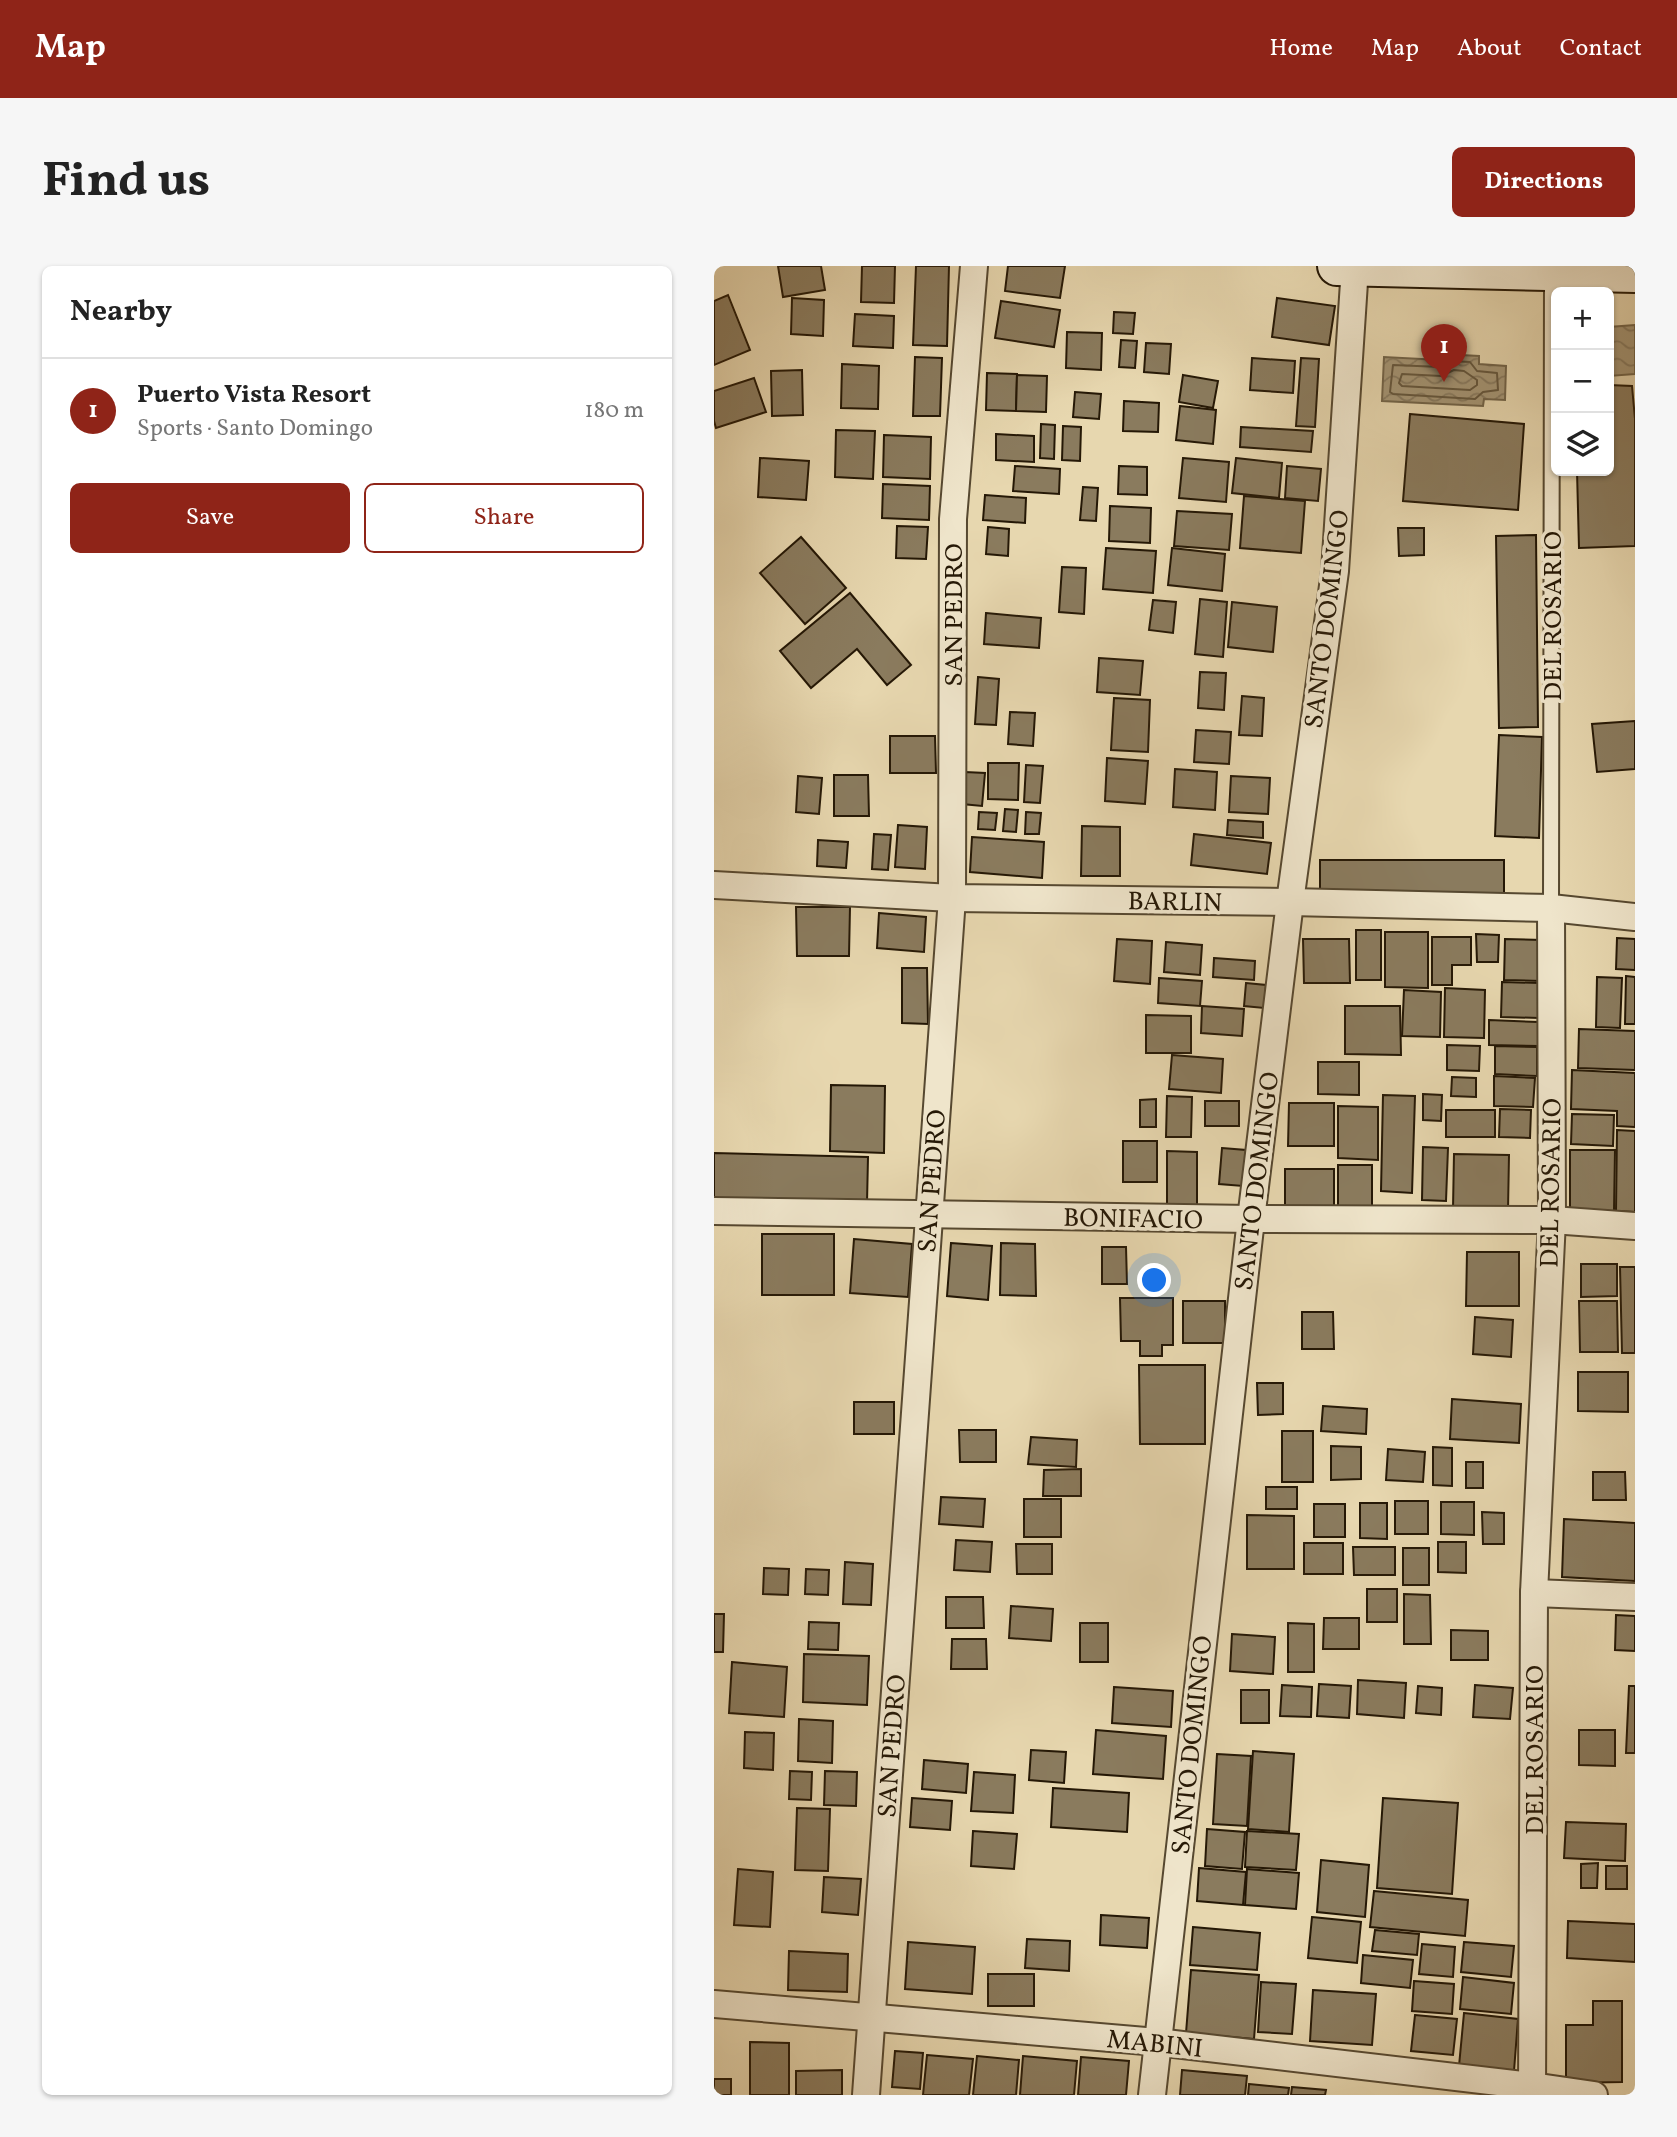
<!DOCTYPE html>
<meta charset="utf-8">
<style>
body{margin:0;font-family:Vollkorn,serif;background:#f6f6f6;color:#222}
.controls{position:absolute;right:21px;top:21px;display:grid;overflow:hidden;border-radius:10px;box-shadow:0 2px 5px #0004}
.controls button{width:63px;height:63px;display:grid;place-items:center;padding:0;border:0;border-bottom:2px solid #e0e0e0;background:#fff;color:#222;font:35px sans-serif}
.you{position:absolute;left:441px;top:1015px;width:24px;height:24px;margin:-18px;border:5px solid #fff;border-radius:50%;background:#1a73e8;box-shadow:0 0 0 10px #1a73e833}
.badge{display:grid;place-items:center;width:46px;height:46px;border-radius:50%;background:#8f2418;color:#fff;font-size:23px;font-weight:700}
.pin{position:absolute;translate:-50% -58px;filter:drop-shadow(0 2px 4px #0008)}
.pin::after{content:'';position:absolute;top:37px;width:24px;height:21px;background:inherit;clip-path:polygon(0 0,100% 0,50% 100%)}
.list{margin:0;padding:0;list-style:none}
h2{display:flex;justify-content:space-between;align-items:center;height:91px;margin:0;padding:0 28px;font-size:30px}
h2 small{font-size:23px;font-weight:400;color:#767676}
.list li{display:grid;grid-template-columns:46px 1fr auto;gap:21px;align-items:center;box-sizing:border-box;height:105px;padding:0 28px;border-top:2px solid #e0e0e0}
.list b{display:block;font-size:26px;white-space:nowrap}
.list p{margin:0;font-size:23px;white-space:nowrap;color:#767676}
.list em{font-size:23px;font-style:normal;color:#767676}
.actions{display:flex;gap:14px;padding:21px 28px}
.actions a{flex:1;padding:16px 0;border:2px solid #8f2418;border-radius:10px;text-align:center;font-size:24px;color:#8f2418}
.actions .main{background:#8f2418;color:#fff}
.icon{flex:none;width:38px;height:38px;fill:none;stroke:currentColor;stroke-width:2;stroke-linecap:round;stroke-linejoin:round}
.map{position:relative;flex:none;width:921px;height:1829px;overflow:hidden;border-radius:10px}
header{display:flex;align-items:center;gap:42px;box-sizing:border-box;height:98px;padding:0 35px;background:#8f2418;color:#fff}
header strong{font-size:33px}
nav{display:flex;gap:38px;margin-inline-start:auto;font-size:24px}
.intro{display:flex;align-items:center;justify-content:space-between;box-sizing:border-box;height:168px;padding:0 42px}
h1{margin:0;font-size:49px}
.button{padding:18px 32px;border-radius:10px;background:#8f2418;color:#fff;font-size:24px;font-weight:700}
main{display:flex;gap:42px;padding:0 42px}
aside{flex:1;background:#fff;border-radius:10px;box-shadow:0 2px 5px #0004}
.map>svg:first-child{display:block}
.water{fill:url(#water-waves);stroke:#726449;stroke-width:2}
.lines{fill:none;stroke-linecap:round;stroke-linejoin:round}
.shore{stroke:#65573e;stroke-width:2}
.building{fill:#8a7b5e;stroke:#251806;stroke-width:2}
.lane-casing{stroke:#564830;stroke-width:18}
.street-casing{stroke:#564830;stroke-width:30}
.secondary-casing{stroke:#251806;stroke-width:42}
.lane{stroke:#efe5cb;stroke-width:14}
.street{stroke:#efe5cb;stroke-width:26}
.secondary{stroke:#efe5cb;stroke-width:38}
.labels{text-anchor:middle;stroke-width:7;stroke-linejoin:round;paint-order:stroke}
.street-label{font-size:26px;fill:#251806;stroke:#efe5cb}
</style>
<header>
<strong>Map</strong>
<nav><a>Home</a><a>Map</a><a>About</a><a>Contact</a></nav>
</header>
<div class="intro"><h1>Find us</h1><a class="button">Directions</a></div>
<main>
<aside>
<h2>Nearby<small></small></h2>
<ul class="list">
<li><span class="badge">1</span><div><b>Puerto Vista Resort</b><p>Sports · Santo Domingo</p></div><em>180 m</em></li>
</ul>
<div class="actions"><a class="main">Save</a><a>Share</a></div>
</aside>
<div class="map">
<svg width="921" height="1829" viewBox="0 0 921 1829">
<defs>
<pattern id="water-waves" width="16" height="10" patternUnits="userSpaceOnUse" patternTransform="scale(1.75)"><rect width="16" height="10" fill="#a59676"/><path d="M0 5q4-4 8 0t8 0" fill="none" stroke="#86795f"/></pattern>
</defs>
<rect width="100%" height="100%" fill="#e7d7af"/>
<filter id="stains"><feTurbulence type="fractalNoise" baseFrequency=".00286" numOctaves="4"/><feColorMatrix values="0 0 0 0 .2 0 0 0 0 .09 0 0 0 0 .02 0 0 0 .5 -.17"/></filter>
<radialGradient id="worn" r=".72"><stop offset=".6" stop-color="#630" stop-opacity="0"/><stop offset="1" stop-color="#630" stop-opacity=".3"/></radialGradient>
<!-- water -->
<g class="water">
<path d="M921,59V108L895,110V61Z"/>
<path d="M727,88L765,90V98L792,100L791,134L770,133L769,140L668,135L670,91L727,94Z"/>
</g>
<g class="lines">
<!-- shore -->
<g class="shore">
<path d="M736,95L756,96L763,105L783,107L784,124L769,126L761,133L679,128L676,126L679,99L727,101Z"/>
<path d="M740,104L750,105L763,114V119L756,124L688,120L685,117L688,108L727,110Z"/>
</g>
</g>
<!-- building -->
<g class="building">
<path d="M64,0H107L111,24L69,31Z"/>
<path d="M148,0H181L180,37L147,36Z"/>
<path d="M202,0H235L233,80L199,79Z"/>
<path d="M294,0H351L346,32L291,25Z"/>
<path d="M14,29L36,84L0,99V35Z"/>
<path d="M78,32L110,34L109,70L77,68Z"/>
<path d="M563,32L621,40L615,79L558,71Z"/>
<path d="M287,35L346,44L340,81L281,72Z"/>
<path d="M400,46L421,47L419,68L399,67Z"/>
<path d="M141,48L180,50L179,82L139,80Z"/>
<path d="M353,66L388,67L387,104L352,102Z"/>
<path d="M407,74L423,75L421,102L405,101Z"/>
<path d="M432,77L457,78L455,108L430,106Z"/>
<path d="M201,91L228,92L226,150H199Z"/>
<path d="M538,92L581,95L579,127L536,124Z"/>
<path d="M587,92L605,93L601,161L582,160Z"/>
<path d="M128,98L165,100L164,143L127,142Z"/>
<path d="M88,104L89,149L58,150L57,105Z"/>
<path d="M273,107L303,108L302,145L272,144Z"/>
<path d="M303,109L333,110L332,146L302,145Z"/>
<path d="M469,109L504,115L499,142L465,136Z"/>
<path d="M40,112L52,146L2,162L0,155V125Z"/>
<path d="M895,119L918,120L921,153V280L865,282L863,205H895Z"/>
<path d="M361,126L387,128L385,153L359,151Z"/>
<path d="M410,135L445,137L444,166L409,165Z"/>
<path d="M466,140L502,144L499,178L462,174Z"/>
<path d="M696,148L810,158L804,244L689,235Z"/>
<path d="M327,158L341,159L340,193L326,192Z"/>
<path d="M349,160L367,161L366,195L348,194Z"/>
<path d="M527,161L599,165L597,186L526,181Z"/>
<path d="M122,164L161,165L159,213L121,211Z"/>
<path d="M282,168L320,170V196L282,194Z"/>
<path d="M170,169L217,171L216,213L169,211Z"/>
<path d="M46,192L95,195L92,234L44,231Z"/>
<path d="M469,192L515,196L512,236L465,232Z"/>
<path d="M522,192L568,197L565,232L518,227Z"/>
<path d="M301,200L346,203L345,228L299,225Z"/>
<path d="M405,200L433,201V229L404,228Z"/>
<path d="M573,200L607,203L604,235L571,232Z"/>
<path d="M169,218L216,220L215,254L168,252Z"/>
<path d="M369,221L384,222L382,255L366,254Z"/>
<path d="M271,229L312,232L311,257L269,254Z"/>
<path d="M530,230L591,235L587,287L526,282Z"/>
<path d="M396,240L437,242L436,277L395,275Z"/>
<path d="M463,245L518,248L515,284L460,280Z"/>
<path d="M183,260L214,261L212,293L182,292Z"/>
<path d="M274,261L295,263L294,290L272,288Z"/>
<path d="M684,262H710V289L685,290Z"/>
<path d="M822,269L824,461L785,462L782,270Z"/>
<path d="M87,271L132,322L91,358L46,307Z"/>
<path d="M392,282L442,285L439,327L389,323Z"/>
<path d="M458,282L511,288L508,325L454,319Z"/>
<path d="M348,301L372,302L370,348L345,346Z"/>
<path d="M136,327L197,399L173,419L143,383L97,422L66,385Z"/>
<path d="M486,333L513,336L509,391L481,388Z"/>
<path d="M439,334L462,336L459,367L435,364Z"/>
<path d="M518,336L563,341L559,386L514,381Z"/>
<path d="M272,347L327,352L325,382L270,378Z"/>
<path d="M385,392L429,395L426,429L383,426Z"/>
<path d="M486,406L512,407L510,444L484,442Z"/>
<path d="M264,411L285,413L282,459L261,458Z"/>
<path d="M528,430L550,432L548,470L525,469Z"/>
<path d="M400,432L436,434L434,486L397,484Z"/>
<path d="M296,446L321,447L319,480L294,478Z"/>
<path d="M921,455V503L883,506L878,458Z"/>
<path d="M482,464L517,466L515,498L480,496Z"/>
<path d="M785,469L828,471L825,572L781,570Z"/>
<path d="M176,470H221L222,507H176Z"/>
<path d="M393,492L434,495L431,538L391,535Z"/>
<path d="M274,497H305L304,534L274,533Z"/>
<path d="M312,499L329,500L326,537L310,536Z"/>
<path d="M461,503L503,506L501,544L459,541Z"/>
<path d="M251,506L271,507L268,540L248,538Z"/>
<path d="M120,509H154L155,550H120Z"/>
<path d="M84,510L108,512L105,548L82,546Z"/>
<path d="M517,510L556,512L554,548L515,546Z"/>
<path d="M291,543L304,544L302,566L289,565Z"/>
<path d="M265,546L283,547L281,564L264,563Z"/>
<path d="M312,546L327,547L325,568H311Z"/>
<path d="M514,554L549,556V572L513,569Z"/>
<path d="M184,559L213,561L211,603L181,601Z"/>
<path d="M368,560L406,561V610H367Z"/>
<path d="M160,568L177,569L174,604L158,603Z"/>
<path d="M480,568L557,577L553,608L477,599Z"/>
<path d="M258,571L330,576L328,612L256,606Z"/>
<path d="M104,574L134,576L132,602L103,600Z"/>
<path d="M606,594H790V630L606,629Z"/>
<path d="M82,641H136L135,690H83Z"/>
<path d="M165,647L212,651L210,686L163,682Z"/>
<rect x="642" y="664" width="25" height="50"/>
<path d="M671,666H714V722L671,721Z"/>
<path d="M762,668L785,669L784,696H763Z"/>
<path d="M718,671H757V699H738V719H718Z"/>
<path d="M903,672L921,673V704L902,703Z"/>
<path d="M403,673L438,675L436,718L400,715Z"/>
<path d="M589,673H635L636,717H590Z"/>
<path d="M791,673L828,674L827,715L790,714Z"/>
<path d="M452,676L488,679L486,709L450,706Z"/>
<path d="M500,692L541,695L540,714L499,711Z"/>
<path d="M188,702H213L214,758L188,757Z"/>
<path d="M912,710L921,711V758H911Z"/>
<path d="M883,711L908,712L906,762L882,761Z"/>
<path d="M445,712L488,715L486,740L444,737Z"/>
<path d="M788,716L826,717L825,752L787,751Z"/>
<path d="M532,717L552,719L550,742L530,740Z"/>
<path d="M731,722L771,724L770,772L730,771Z"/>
<path d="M690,724L727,726L726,771L688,770Z"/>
<path d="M488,740L530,743L528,770L487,767Z"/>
<path d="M631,740H686L687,789L631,788Z"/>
<path d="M432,749L477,750V787H432Z"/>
<path d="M775,754L824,756V780L775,779Z"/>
<path d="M865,763L921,765V804L864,802Z"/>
<path d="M733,779L766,780L765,805L733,804Z"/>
<path d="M781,780L823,781V810L781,808Z"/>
<path d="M458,789L509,793L507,827L455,823Z"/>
<path d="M604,796H645V829L604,828Z"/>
<path d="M858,804L921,807V861L903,860V845L857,843Z"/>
<path d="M780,810L821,812L819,841L780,840Z"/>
<path d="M738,811L762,812V831L737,830Z"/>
<path d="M117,819L171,820L170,887L116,885Z"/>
<path d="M709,828L728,829L727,855L709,854Z"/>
<path d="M669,829L701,830L698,927L667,925Z"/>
<path d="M453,830L478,831L477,871H452Z"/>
<path d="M442,833V861H426V834Z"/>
<rect x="491" y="835" width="34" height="25"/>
<path d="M575,837H620V880H574Z"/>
<path d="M624,840L664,841V894L624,892Z"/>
<path d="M786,843L817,844L816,872L785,871Z"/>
<rect x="732" y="844" width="49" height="27"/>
<path d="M858,848L900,849L899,880L857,878Z"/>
<path d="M903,864L921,865V946L902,945Z"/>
<rect x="409" y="875" width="34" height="41"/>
<path d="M709,881L734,882L732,935L708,934Z"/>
<path d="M508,882L532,884L529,920L505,918Z"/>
<path d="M856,884H901L900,945L856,944Z"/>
<path d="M453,885L483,886V940L453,941Z"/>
<path d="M0,887L154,891L153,937L0,933Z"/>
<path d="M740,888L795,889L794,945L739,943Z"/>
<rect x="624" y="899" width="34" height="41"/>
<rect x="571" y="903" width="49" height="40"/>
<rect x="48" y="968" width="72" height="61"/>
<path d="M140,973L198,978L194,1031L136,1027Z"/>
<path d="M237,977L278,980L274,1034L233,1030Z"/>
<path d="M287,977L321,978L322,1030L286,1029Z"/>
<path d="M388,981H412L413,1018H388Z"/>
<path d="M753,986H805V1040H752Z"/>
<path d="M867,998H903V1030L867,1031Z"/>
<path d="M906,1001H921V1087H908Z"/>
<path d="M406,1032H459V1079H448V1090H426V1075H407Z"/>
<rect x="469" y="1035" width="42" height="42"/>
<path d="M865,1035H903L904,1086H866Z"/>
<path d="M588,1046H619L620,1083H588Z"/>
<path d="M761,1051L799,1054L797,1091L759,1088Z"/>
<path d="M425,1099H491V1178H426Z"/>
<path d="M864,1106H914V1146L864,1145Z"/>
<path d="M543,1117H569V1148L544,1149Z"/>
<path d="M738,1133L807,1138L805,1177L736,1173Z"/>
<rect x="140" y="1136" width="40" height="32"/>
<path d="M609,1140L653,1143L652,1168L607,1165Z"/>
<path d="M245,1164H282V1196H246Z"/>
<rect x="568" y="1165" width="31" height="51"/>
<path d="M317,1171L363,1174L362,1201L314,1198Z"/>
<path d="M617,1180L647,1181V1213L617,1214Z"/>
<path d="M719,1181L738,1182V1220L719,1219Z"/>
<path d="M674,1183L711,1186L709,1216L672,1214Z"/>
<rect x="752" y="1196" width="17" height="26"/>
<path d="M367,1203V1230H329L330,1204Z"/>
<path d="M879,1206H911L912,1234H879Z"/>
<rect x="552" y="1221" width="31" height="22"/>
<path d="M227,1231L271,1233L269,1261L225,1258Z"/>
<rect x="310" y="1233" width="37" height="38"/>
<rect x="681" y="1235" width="33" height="33"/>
<path d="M727,1236H760V1269L727,1268Z"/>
<path d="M646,1237H673V1273L646,1272Z"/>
<rect x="600" y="1238" width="31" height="33"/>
<path d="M768,1246L790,1247V1278H769Z"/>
<path d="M533,1249L580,1250V1303H533Z"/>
<path d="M850,1253L921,1257V1315L848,1311Z"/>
<path d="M242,1274L278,1276L276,1306L240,1304Z"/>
<path d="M724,1276H752V1307L724,1306Z"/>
<rect x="590" y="1277" width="39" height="31"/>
<path d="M302,1278H338V1308H303Z"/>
<path d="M639,1281H681V1309H640Z"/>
<rect x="689" y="1282" width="26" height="37"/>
<path d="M131,1296L159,1298L157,1339L129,1338Z"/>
<path d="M50,1302L75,1303L74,1329L49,1328Z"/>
<path d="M92,1303L115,1304L114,1329L91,1328Z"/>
<rect x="653" y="1323" width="30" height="33"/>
<path d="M690,1328L716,1329L717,1378H690Z"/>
<path d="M232,1331H269L270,1362H232Z"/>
<path d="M297,1340L339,1343L337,1375L295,1372Z"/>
<path d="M0,1348H10L9,1386H0Z"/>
<path d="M902,1349L921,1350V1385L901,1384Z"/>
<path d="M610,1352H645V1383H609Z"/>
<path d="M95,1356L125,1357L124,1384L94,1383Z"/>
<rect x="366" y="1357" width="28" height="39"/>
<path d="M574,1357L600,1358V1406H574Z"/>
<path d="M737,1364L774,1365V1394H737Z"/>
<path d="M518,1368L561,1371L559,1408L516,1405Z"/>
<path d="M238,1373H272L273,1403H237Z"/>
<path d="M90,1388L155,1390L153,1439L89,1436Z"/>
<path d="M18,1396L73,1401L70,1451L15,1447Z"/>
<path d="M644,1414L692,1417L690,1452L643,1448Z"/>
<path d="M605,1418L637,1420L635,1452L603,1450Z"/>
<path d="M568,1419L598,1421L597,1451L566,1450Z"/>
<path d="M761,1419L799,1422L796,1453L759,1451Z"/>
<path d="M704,1420L728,1422L727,1449L702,1447Z"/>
<path d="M915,1420H921V1487H912Z"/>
<path d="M400,1421L459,1425L457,1461L398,1457Z"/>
<rect x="527" y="1424" width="28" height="33"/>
<path d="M85,1453L119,1455L118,1497L84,1495Z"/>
<path d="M382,1464L452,1470L449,1513L379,1508Z"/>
<path d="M865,1464H901V1500L865,1499Z"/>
<path d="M31,1466L60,1467L59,1504L30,1502Z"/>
<path d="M317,1484L352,1486L350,1517L315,1514Z"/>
<path d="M539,1485L580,1488L575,1566L534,1563Z"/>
<path d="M503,1488L537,1490L533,1560L499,1558Z"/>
<path d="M210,1494L254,1498L252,1527L208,1523Z"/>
<path d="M76,1505L98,1506L97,1534L75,1533Z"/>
<path d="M111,1505L143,1506L142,1540L110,1539Z"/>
<path d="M260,1506L301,1509L299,1547L257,1545Z"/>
<path d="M339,1522L415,1527L413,1566L337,1561Z"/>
<path d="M198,1532L238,1535L236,1564L196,1561Z"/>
<path d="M669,1532L744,1537L738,1628L663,1622Z"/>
<path d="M83,1542L116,1543L114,1605L81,1604Z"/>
<path d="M852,1556L912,1558L911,1595L850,1592Z"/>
<path d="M493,1563L531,1566L528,1603L491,1600Z"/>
<path d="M259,1565L303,1568L300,1603L257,1600Z"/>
<path d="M533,1565L585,1568L582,1604L531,1601Z"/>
<path d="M607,1594L655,1599L651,1651L603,1646Z"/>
<path d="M884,1597L883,1622H867V1598Z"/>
<rect x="892" y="1600" width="21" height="23"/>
<path d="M485,1602L532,1606L529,1639L483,1635Z"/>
<path d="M24,1603L59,1606L56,1661L20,1659Z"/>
<path d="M533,1603L585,1607L582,1643L531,1639Z"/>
<path d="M110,1611L147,1613L144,1649L108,1646Z"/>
<path d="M660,1625L754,1634L751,1670L656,1661Z"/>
<path d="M387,1649L435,1652L433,1682L386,1679Z"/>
<path d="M598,1651L647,1656L643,1697L594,1692Z"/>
<path d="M854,1655L921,1658V1696L853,1692Z"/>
<path d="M479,1661L546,1667L543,1704L476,1699Z"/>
<path d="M661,1664L705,1668L703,1689L658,1685Z"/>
<path d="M313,1673L356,1675L355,1705L311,1702Z"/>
<path d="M194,1676L261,1681L258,1728L191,1723Z"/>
<path d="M750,1676L800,1680L797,1711L747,1706Z"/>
<path d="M708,1678L741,1681L739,1711L705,1708Z"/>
<path d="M75,1685L134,1688L133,1726L74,1724Z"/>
<path d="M649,1689L699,1694L696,1722L647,1717Z"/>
<path d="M477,1704L545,1709L540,1773L472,1767Z"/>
<rect x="274" y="1708" width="46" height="32"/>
<path d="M749,1711L800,1717L797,1748L746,1743Z"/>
<path d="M700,1715L740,1718L738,1748L698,1745Z"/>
<path d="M547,1716L582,1718L578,1768L544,1766Z"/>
<path d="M599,1724L662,1728L658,1779L596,1775Z"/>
<path d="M879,1735H908V1816L852,1817V1759H879Z"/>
<path d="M750,1747L804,1753L800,1805L745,1800Z"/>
<path d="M701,1749L743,1753L739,1789L697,1785Z"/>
<path d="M36,1776L75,1777V1829H36Z"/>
<path d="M181,1785L209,1787L206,1823L178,1821Z"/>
<path d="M213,1789L259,1793L255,1829H209Z"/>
<path d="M263,1790L305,1794L302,1829H259Z"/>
<path d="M309,1790L363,1795L360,1829H306Z"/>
<path d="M367,1791L415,1795L412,1829H364Z"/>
<path d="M128,1804V1829H82V1805Z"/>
<path d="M468,1804L533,1810L531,1829H466Z"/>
<rect x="0" y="1813" width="17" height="16"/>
<path d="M535,1818L575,1822L574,1829H534Z"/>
<path d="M578,1821L612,1824L611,1829H577Z"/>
</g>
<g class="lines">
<defs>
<path id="lane" d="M837,642L838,6"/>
<g id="street">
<path d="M0,619L238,632L576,636L837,642L921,651"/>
<path d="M0,945L537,953L838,954L921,960"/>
<path d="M820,1327L921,1331"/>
<path d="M0,1738L443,1776L818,1820L880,1829"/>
<path d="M152,1829L238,632L239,253L260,0"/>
<path d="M438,1829L537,953L576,636L621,305L641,1"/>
<path d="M818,1829L820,1327L838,954L837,642"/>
</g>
<path id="secondary" d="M623,0L921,7"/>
</defs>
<!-- lane casing -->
<use href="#lane" class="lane-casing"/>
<!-- street casing -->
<use href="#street" class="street-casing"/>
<!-- secondary casing -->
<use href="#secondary" class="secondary-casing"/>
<!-- lane -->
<use href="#lane" class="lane"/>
<!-- street -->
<use href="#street" class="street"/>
<!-- secondary -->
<use href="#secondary" class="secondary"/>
</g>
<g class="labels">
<!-- street labels -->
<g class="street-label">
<text transform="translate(239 349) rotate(-90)" y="9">SAN PEDRO</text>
<text transform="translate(838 350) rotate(-90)" y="9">DEL ROSARIO</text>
<text transform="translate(612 353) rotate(-83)" y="9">SANTO DOMINGO</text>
<text transform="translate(461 635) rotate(1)" y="9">BARLIN</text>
<text transform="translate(217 915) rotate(-86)" y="9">SAN PEDRO</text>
<text transform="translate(542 915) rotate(-83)" y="9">SANTO DOMINGO</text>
<text transform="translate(836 917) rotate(-89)" y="9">DEL ROSARIO</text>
<text transform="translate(419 952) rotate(1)" y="9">BONIFACIO</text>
<text transform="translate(477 1479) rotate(-84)" y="9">SANTO DOMINGO</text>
<text transform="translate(177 1480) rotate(-86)" y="9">SAN PEDRO</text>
<text transform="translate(820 1484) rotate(-90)" y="9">DEL ROSARIO</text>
<text transform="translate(441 1777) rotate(6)" y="9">MABINI</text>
</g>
</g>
<rect width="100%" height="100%" filter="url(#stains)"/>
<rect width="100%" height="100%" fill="url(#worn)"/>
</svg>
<div class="controls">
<button>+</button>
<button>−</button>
<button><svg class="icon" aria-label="layers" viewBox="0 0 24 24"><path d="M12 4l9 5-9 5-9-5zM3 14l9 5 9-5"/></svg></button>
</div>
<div class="you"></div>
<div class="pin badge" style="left:730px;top:116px">1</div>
</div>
</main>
